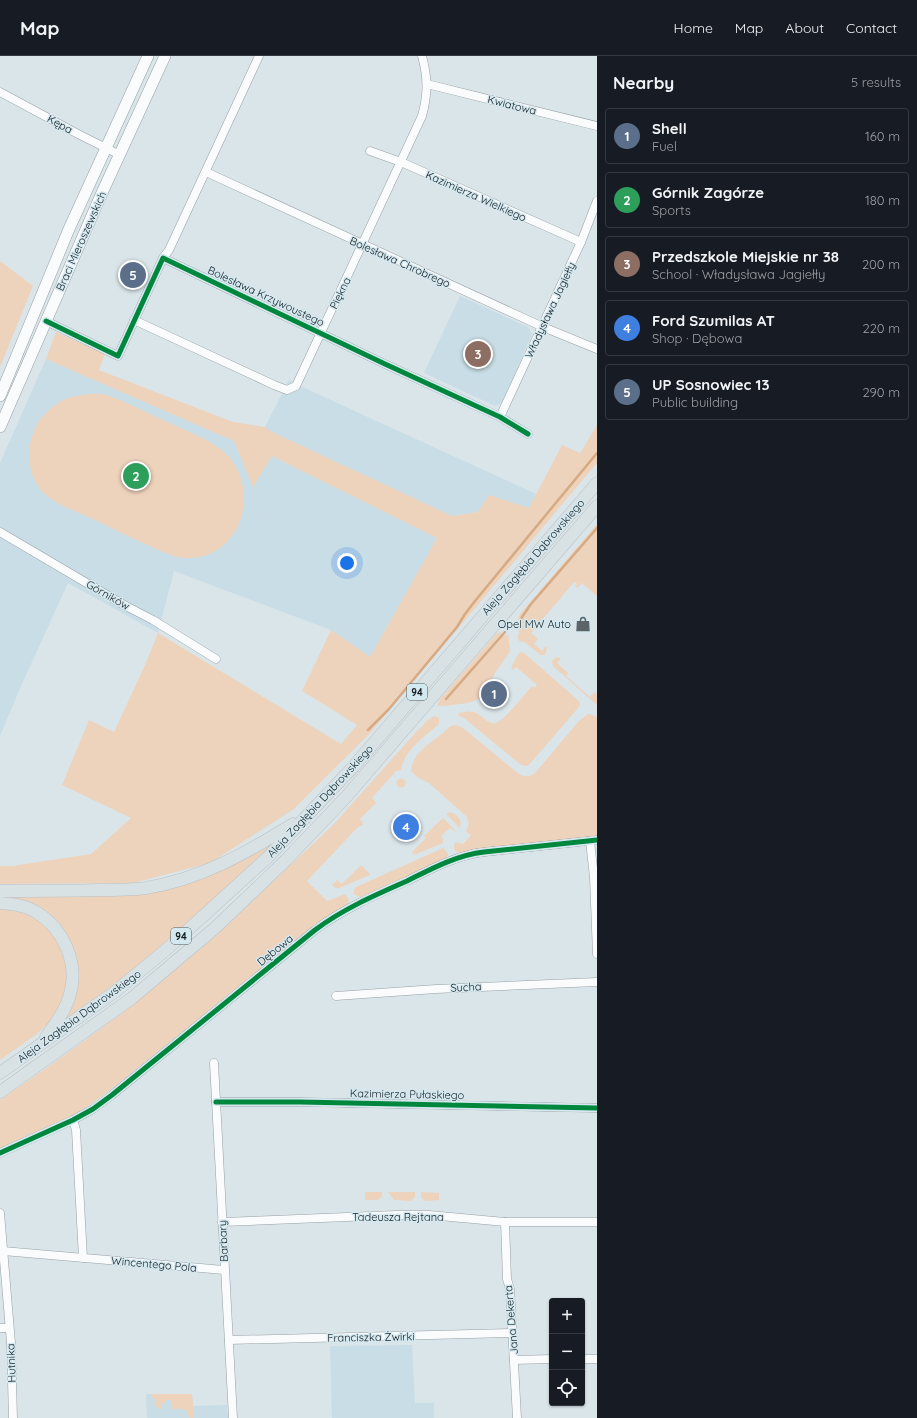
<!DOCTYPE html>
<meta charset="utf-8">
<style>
body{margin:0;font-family:Quicksand,sans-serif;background:#20242c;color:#f1f3f6}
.controls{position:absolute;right:12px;bottom:12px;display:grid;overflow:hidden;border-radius:4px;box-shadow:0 1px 3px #0004}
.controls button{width:36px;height:36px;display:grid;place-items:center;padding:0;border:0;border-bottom:1px solid #363941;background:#171b24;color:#f1f3f6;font:20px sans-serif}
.you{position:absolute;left:347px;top:507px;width:14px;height:14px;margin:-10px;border:3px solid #fff;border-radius:50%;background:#1a73e8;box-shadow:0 0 0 6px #1a73e833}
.badge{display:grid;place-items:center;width:26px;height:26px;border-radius:50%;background:#aeb3b6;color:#fff;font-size:13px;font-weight:700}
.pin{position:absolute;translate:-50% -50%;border:2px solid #fff;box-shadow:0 1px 4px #0006}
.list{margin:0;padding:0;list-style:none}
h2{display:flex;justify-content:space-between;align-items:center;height:52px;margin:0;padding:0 16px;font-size:17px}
h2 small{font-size:13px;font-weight:400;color:#9ea1a6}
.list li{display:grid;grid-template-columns:26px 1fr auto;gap:12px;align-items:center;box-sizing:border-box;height:56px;margin:0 8px 8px;padding:0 8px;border:1px solid #363941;border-radius:4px}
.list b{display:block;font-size:15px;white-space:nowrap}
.list p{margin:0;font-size:13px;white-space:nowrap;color:#9ea1a6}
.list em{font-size:13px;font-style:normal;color:#9ea1a6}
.icon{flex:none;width:22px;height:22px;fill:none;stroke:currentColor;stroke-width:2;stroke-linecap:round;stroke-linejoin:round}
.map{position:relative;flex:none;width:597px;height:1362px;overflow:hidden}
header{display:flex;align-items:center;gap:24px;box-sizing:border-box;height:56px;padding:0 20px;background:#171b24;border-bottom:1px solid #363941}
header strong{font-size:19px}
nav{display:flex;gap:22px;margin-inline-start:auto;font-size:14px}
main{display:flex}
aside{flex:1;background:#171b24}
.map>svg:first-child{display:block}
.built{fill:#c8dde5}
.green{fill:#eed3bc}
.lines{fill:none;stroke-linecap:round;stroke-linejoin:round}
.stream{stroke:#d6aa82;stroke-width:2.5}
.street-casing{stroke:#97a0a3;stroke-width:9}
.secondary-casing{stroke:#97a0a3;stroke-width:12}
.primary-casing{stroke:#bac0c3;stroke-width:13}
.street{stroke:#f9fbfc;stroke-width:8}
.secondary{stroke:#f9fbfc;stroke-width:11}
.primary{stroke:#d8e1e4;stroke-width:12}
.cycleway-casing{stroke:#d4e8f0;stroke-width:8}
.cycleway{stroke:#00873e;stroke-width:5}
.labels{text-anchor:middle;stroke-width:3;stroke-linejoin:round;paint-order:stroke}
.shield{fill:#d4e8f0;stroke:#4f5b5e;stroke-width:1}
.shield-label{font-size:10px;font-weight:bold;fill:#161e20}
.street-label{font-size:11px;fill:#161e20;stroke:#d4e8f0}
.poi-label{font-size:11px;fill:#161e20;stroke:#d4e8f0;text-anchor:end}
</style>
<header>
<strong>Map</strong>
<nav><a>Home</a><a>Map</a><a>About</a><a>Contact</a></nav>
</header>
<main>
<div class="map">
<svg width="597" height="1362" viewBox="0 0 597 1362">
<rect width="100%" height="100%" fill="#dae5ea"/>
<!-- built -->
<g class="built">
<path d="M460,240L528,271L532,278L502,347L495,350L424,317Z"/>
<path d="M46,303L234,385L253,431L272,400L437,482L370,601L331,574L174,515L158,577L68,527L21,630L0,680V407Z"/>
<path d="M289,324L300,330L536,438L529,452L489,439L478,456L452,460L270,375L265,371Z"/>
<path d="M412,1289L415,1347H434V1362H332L330,1290Z"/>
<path d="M146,1338H192L193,1350L227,1349L228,1362H147Z"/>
</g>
<!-- green -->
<g class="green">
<path d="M0,205L33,230L0,311Z"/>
<path d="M56,276L105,298L99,314L233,366L265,371L270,375L452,460L478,456L489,439L529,452L562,389L580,397L597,369V407L371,676L294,753L210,807L133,827L0,828V810H12L91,798L131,762L62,729L89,664L114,676L145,609L158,577L341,688L357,669L302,635L331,574L370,601L437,482L272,400L253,431L234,385L46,303Z"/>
<path d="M90,338H103L118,343L207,384C214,389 223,394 229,401C265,444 232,515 173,500C146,489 119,476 93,463C76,455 55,449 42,435C27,418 26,395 34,375C39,362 53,348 66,343C73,340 82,339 90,338Z"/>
<path d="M597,468V540L582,527L578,532L575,530L577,528L574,526L531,577L538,583L534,588L542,595L546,590L547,592L545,599H540L526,587L519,585L517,579H519L518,562L520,558Z"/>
<path d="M500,576L505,580L508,578L510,592L509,597L495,617L487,633L484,631L482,633V636L484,637C482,640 479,643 476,644C469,648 445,650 437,650L440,643L485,591L496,578Z"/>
<path d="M521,596L524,597L579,645L580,648L579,651L529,709L526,710L521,709L464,662L457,659C459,657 461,656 465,656C481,653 485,669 495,667C504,666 525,637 532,630L535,632L537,629L516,611L513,614L511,611C515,606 516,599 521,596Z"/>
<path d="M556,601L561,602L557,607L568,617L566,620L590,641L594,636L597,638V649L553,610L552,605Z"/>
<path d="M588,658L593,659L597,661V781L495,791L461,797L455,795L454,792L455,786L463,788L471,779L466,776L469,768L467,761L429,727L417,721L411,715C412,694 438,684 450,670L456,669L463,672L519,718C525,721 530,721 535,717L579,665Z"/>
<path d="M434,660L439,662V666L438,669C423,682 405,693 401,714L396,715L372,742L376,747L360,763L363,767L362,770L358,771L307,825L327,845L345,838L349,844L348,848L322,864L309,874L105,1038L73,1060L0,1093V1044L48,1011L124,956L218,878L334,768L416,676L428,664Z"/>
<circle cx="401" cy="727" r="4.5"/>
<path d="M449,756C457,757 463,764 460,772L446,758Z"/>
<path d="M443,762L454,773L456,776L450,772L441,780L443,783V787L414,799L412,796L426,782L424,780Z"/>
<path d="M283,778L209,851L105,937L63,967C71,953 77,940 78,924L56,866L0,842V838L161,831Z"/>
<path d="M443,792L448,797V800L445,803L362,842L354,838V834L356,831Z"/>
<path d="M361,809L370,818V819L339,832H336L332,829L337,824L342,828Z"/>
<path d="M0,853C45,854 75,894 64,937C63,941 62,945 61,949C49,974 22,988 0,1004Z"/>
<path d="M365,1136H382V1141L377,1144H365Z"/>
<path d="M388,1136H415V1141L411,1145L394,1144Z"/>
<path d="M421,1136L439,1137V1144L425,1145L421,1142Z"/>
<path d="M151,1338H192L194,1362H189C188,1351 180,1353 171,1353V1344H166V1347H161V1353L158,1352L154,1348L156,1347V1343L151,1342Z"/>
</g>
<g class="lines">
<!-- stream -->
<g class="stream">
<path d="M520,566L522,561L531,548L597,472"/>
<path d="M446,643L505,576"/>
<path d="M368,674L389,653L457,571L465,558L475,545L597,397"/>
</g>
<defs>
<g id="street">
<path d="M427,28L597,70"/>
<path d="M0,36L78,78L120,99"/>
<path d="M370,95L401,106L581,186"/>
<path d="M206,116L543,271L597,293"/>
<path d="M163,202L169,194L259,0"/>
<path d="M134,264L274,329L287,334L296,330L422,60C428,38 428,22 422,0"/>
<path d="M46,265L118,300L163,202L385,308L500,361L528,378"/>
<path d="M500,361L581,186L597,145"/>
<path d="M0,476L124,549L153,564L216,603"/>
<path d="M590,785L594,821L597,898"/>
<path d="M336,940L436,933L597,926"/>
<path d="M214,1007L233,1362"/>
<path d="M216,1046H300L597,1052"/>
<path d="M73,1064L76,1074L83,1202"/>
<path d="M0,1097L73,1064L93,1053L112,1039L315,874C343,853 375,839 407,825C431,813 457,799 484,796L597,784"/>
<path d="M0,1157L11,1287L13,1362"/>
<path d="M222,1166L396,1159H429L505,1166H597"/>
<path d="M505,1166L507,1223L510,1233L517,1362"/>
<path d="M3,1195L224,1214"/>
<path d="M0,1272H9"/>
<path d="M229,1284L512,1277"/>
<path d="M582,1303H597"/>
<path d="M514,1304L552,1303"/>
</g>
<g id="secondary">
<path d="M0,340L69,173L148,0"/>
<path d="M0,371L101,139L165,0"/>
</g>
<g id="primary">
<path d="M0,835C32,835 65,835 97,834C114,834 130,834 146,832C201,823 246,797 293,768"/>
<path d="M0,847C12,848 25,849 36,856C63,872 79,907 70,938C66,954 55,968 46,981"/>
<path d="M0,1017L116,935L167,893L267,802L354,710L597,427"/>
<path d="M0,1036L132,942L216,871L286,804L346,741L597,450"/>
</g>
</defs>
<!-- street casing -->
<use href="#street" class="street-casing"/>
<!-- secondary casing -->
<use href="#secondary" class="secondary-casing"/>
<!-- primary casing -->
<use href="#primary" class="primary-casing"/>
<!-- street -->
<use href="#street" class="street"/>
<!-- secondary -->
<use href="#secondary" class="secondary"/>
<!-- primary -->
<use href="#primary" class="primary"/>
<defs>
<g id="cycleway">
<path d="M46,265L118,300L163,202L385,308L500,361L528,378"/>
<path d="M216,1046H300L597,1052"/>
<path d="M0,1097L73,1064L93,1053L112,1039L315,874C343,853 375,839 407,825C431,813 457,799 484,796L597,784"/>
</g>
</defs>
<!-- cycleway casing -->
<use href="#cycleway" class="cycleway-casing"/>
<!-- cycleway -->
<use href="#cycleway" class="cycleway"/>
</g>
<!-- icons -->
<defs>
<symbol id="shop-bare" viewBox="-9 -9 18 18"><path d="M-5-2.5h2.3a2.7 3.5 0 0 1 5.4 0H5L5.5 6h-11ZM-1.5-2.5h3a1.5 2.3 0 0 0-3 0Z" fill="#5b6467" stroke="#d4e8f0" stroke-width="2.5" paint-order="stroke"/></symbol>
</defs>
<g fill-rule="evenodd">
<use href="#shop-bare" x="572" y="557" width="22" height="22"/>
</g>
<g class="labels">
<!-- shield labels -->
<g class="shield">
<rect x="407" y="628" width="20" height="16" rx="3"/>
<rect x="171" y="872" width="20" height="16" rx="3"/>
</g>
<g class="shield-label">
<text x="417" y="640">94</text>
<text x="181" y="884">94</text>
</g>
<!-- street labels -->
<g class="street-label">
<text transform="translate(512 49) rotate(14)" y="4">Kwiatowa</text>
<text transform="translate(60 68) rotate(29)" y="4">Kępa</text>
<text transform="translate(476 140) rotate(24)" y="4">Kazimierza Wielkiego</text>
<text transform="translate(81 185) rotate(-66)" y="4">Braci Mieroszewskich</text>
<text transform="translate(400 206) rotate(24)" y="4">Bolesława Chrobrego</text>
<text transform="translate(340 237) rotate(-64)" y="4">Piękna</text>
<text transform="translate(266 240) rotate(25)" y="4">Bolesława Krzywoustego</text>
<text transform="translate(550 254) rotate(-65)" y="4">Władysława Jagiełły</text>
<text transform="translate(533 501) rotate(-49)" y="4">Aleja Zagłębia Dąbrowskiego</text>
<text transform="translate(108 539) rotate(30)" y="4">Górników</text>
<text transform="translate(320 745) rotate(-47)" y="4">Aleja Zagłębia Dąbrowskiego</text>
<text transform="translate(275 894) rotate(-39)" y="4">Dębowa</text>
<text transform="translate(466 931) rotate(-3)" y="4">Sucha</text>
<text transform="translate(79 960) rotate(-36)" y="4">Aleja Zagłębia Dąbrowskiego</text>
<text transform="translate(407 1038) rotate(1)" y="4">Kazimierza Pułaskiego</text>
<text x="398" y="1165">Tadeusza Rejtana</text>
<text transform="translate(223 1185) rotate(-93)" y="4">Barbary</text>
<text transform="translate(154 1208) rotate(5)" y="4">Wincentego Pola</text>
<text transform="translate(511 1264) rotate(-95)" y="4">Jana Dekerta</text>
<text transform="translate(371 1281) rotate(-1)" y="4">Franciszka Żwirki</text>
<text transform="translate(11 1307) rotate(-92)" y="4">Hutnika</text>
</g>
<!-- poi labels -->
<g class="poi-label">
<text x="571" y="572">Opel MW Auto</text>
</g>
</g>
</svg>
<div class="controls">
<button>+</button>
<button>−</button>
<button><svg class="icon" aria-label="locate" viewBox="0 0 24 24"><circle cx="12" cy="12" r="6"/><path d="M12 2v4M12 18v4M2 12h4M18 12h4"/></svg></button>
</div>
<div class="you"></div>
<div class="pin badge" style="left:494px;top:638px;background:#5c6f8a">1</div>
<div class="pin badge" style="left:136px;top:420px;background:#2e9e5b">2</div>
<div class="pin badge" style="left:478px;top:298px;background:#8d6e63">3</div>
<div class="pin badge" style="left:406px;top:771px;background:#3f7fe0">4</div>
<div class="pin badge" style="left:133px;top:219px;background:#5c6f8a">5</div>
</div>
<aside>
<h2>Nearby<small>5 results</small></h2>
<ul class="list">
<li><span class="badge" style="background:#5c6f8a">1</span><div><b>Shell</b><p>Fuel</p></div><em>160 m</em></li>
<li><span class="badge" style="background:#2e9e5b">2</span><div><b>Górnik Zagórze</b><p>Sports</p></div><em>180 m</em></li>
<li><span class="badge" style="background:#8d6e63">3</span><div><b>Przedszkole Miejskie nr 38</b><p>School · Władysława Jagiełły</p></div><em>200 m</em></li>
<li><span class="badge" style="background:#3f7fe0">4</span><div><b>Ford Szumilas AT</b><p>Shop · Dębowa</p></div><em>220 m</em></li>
<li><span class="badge" style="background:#5c6f8a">5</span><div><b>UP Sosnowiec 13</b><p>Public building</p></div><em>290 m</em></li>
</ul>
</aside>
</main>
